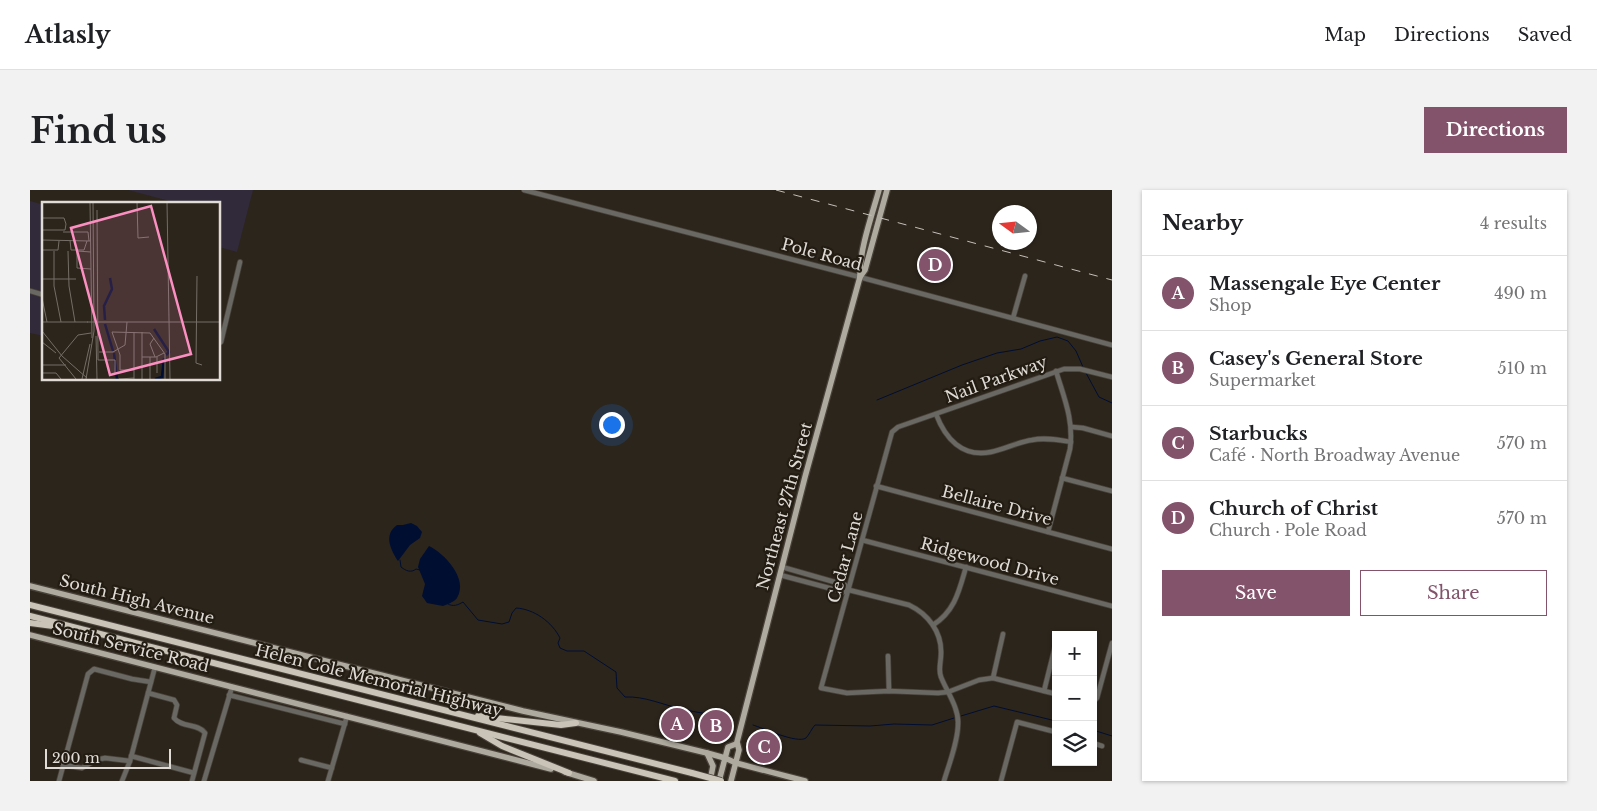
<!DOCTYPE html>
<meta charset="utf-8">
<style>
body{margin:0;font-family:"Libre Baskerville",serif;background:#f2f2f2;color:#202124}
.controls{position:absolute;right:15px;bottom:15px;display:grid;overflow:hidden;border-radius:0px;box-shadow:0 1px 4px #0004}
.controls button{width:45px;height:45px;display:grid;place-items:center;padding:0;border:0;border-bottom:1px solid #e0e0e0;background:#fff;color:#202124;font:25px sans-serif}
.compass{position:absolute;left:962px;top:15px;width:45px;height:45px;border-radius:50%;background:#fff;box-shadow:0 1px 4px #0004;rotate:285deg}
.scale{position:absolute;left:15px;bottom:12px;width:126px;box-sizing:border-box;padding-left:5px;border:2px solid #e0dbd5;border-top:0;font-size:14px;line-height:18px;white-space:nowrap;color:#e0dbd5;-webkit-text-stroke:4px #221c13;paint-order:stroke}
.you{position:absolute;left:581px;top:234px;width:18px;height:18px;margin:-12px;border:4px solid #fff;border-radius:50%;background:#1a73e8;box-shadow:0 0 0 8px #1a73e833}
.badge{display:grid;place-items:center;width:32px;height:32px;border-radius:50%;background:#83526b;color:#fff;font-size:16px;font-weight:700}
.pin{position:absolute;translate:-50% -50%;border:2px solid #fff;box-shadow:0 1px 5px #0006}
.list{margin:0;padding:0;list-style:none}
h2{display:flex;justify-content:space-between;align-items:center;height:65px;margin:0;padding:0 20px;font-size:21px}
h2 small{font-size:16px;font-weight:400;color:#757577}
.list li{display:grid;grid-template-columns:32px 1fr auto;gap:15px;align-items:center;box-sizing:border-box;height:75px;padding:0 20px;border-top:1px solid #e0e0e0}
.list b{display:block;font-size:19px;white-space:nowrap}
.list p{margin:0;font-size:16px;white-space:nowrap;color:#757577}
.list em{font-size:16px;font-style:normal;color:#757577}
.actions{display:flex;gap:10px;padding:15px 20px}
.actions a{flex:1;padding:11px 0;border:1px solid #83526b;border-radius:0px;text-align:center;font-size:18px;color:#83526b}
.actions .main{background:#83526b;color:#fff}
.icon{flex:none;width:28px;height:28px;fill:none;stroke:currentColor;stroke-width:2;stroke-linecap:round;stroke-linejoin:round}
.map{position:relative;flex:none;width:1082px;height:591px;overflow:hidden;border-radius:0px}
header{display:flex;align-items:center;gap:30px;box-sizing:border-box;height:70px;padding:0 25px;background:#fff;border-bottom:1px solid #e0e0e0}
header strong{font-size:24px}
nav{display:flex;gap:28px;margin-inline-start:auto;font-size:18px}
.intro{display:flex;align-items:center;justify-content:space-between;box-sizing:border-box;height:120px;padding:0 30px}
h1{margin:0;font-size:35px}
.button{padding:12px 22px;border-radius:0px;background:#83526b;color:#fff;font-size:18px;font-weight:700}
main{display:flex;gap:30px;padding:0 30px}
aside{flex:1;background:#fff;border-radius:0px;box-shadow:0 1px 4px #0004}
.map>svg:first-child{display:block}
.industrial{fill:#312a3a}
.water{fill:#000e32}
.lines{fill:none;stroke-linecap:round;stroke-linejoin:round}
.stream{stroke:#000e32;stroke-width:1}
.minor-casing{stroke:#49423a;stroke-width:6}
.major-casing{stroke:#49423a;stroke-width:8}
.highway-casing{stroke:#49423a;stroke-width:8}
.minor{stroke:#6a6863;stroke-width:4.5}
.major{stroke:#aeaa9f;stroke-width:5.5}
.highway{stroke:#c9c4b7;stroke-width:6}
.rail{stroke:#c4bfb8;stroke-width:1;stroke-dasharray:9 9;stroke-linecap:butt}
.highway-bridge-casing{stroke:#49423a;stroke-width:8;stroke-linecap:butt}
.highway-bridge{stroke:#c9c4b7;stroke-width:6}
.labels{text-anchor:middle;stroke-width:4.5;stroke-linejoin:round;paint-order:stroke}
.street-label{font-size:16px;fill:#e0dbd5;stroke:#221c13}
.inset-river{fill:none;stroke:#000e32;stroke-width:2.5}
.inset-road{fill:none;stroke:#746e66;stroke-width:1}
.view{fill:#fc8fc1;fill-opacity:0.15;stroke:#fc8fc1;stroke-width:2.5}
.inset-edge{fill:none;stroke:#e0dbd5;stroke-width:2.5}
</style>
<header>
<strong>Atlasly</strong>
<nav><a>Map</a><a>Directions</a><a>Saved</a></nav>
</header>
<div class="intro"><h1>Find us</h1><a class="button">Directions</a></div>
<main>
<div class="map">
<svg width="1082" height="591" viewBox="0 0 1082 591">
<rect width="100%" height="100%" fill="#2c251c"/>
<!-- industrial -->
<g class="industrial">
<path d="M98,0H223L207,62L189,57V14H143V12Z"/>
<path d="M0,11L14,15V146L0,143Z"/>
</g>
<!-- water -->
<g class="water">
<path d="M381,333L387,336L392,342L390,348L380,355L368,371C361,360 353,345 367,335H373Z"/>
<path d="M399,356C414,363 439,389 427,408C424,412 418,414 413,416L397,413L392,406L395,394L388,377L390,369Z"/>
</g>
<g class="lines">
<!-- stream -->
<g class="stream">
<path d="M1056,183L1069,207L1082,213"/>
<path d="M847,210L932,175L967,163L991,159L1010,151L1027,147L1038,151L1046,161L1053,177"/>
<path d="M370,370L371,377C376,381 381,383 386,379L390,380"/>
<path d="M418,414C423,417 428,415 433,412L448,430L472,434L479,432L482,423L486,418C504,419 522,432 530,448L528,453L530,458L537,461H554L586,482L587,498L595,507C615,506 633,515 652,519C667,523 683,524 698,528"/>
<path d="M931,526L964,516L1026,531"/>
<path d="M723,535C733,538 767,554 776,548C779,545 782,538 785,535L840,536L864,534L902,535L924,528"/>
<path d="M1063,540L1082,546"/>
</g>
<defs>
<g id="minor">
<path d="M494,0L822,85L1082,155"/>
<path d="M0,101L14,105"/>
<path d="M983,128L995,86"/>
<path d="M189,151L191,152L210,72"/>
<path d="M906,224C915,248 932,268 961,262C975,259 988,252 1002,250C1015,247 1029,250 1041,252"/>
<path d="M1042,237L1053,238L1082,246"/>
<path d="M1032,288L1082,301"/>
<path d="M846,296L1082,359"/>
<path d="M1018,342L1040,259C1044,230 1034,208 1026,181"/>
<path d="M832,350L1082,416"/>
<path d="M752,377L815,395L819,400L879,415C898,424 912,442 911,464C911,472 908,480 911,487C917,502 929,518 928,534C928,552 919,574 914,591"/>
<path d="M750,385L814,402L819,400"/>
<path d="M903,435C925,421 929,401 936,377"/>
<path d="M858,466L859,501"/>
<path d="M963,488L973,444"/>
<path d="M1014,501L1025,457"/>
<path d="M118,503L144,510L147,515L144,528C152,538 168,533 175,543L162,591"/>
<path d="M1026,504L963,488L949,490L918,502L908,503L859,501L817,503L791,498L862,242L868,237L1034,179H1050L1082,187"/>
<path d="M199,505L315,534"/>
<path d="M1063,512L1067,508L1082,453"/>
<path d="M1063,553L1072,556"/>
<path d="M101,566L164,583"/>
<path d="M271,570L302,578"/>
<path d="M33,575L52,578L66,570L75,568L100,571"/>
<path d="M29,591L58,484L64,479L102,489L121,492"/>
<path d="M92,591L100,571L125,477"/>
<path d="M174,591L202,497"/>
<path d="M298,591L317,526"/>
<path d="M971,591L987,532L1026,542"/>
</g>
<g id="major">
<path d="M830,87L835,80L857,0"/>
<path d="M0,396L493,521L591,542L677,563L695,568L706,573L775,591"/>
<path d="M0,445L521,579"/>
<path d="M677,563L683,576L680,591"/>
<path d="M535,582L564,591"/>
<path d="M689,591L698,557L706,554"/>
<path d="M701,591L709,560L707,552L775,287L830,87C829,61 842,25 849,0"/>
</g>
<g id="highway">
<path d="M0,415L662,583"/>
<path d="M0,426L645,591"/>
<path d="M0,433L23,436"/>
<path d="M448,526L531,535L546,533"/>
<path d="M450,543L472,556L539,583"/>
</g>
</defs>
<!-- minor casing -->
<use href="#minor" class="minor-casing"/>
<!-- major casing -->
<use href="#major" class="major-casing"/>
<!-- highway casing -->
<use href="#highway" class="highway-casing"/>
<!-- minor -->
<use href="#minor" class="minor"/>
<!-- major -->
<use href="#major" class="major"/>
<!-- highway -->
<use href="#highway" class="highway"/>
<!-- rail -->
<path class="rail" d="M746,0L1082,90"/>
<defs>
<path id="highway-bridge" d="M662,583L691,591"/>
</defs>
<!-- highway-bridge casing -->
<use href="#highway-bridge" class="highway-bridge-casing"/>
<!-- highway-bridge -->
<use href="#highway-bridge" class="highway-bridge"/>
</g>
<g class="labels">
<!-- street labels -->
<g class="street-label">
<text transform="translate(792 64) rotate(15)" y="6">Pole Road</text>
<text transform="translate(966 189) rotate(-20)" y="6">Nail Parkway</text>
<text transform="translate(967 315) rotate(15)" y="6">Bellaire Drive</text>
<text transform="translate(754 316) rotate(-75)" y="6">Northeast 27th Street</text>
<text transform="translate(815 367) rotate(-75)" y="6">Cedar Lane</text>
<text transform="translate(960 371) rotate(15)" y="6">Ridgewood Drive</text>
<text transform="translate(107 409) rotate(14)" y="6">South High Avenue</text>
<text transform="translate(101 457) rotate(14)" y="6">South Service Road</text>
<text transform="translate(349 490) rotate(14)" y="6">Helen Cole Memorial Highway</text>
</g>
</g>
<!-- overview -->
<g transform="translate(12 12)">
<rect width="178" height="178" fill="#2c251c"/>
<path class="inset-river" d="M63,118L62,104L70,87L68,76M63,122L71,149M112,127L127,150L124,153M72,151L75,177M113,177L120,175L122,156"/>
<path class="inset-road" d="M48,0L50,136M95,0L96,36L107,35M125,0L128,177M55,8L56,158M0,16H22L24,22L23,28H0M21,30H46L47,39M0,38L48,39M28,38L29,48H42L45,39M0,48H16L17,39M12,49V84L19,120M26,49L27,84L33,120M49,50L35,49V66L49,67M155,74L154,161L160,163M0,77H34M0,96L5,120M0,120H46M45,120H178M0,129L20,154M92,130V177M54,134L55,177M112,136L108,142L113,155M0,140L14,151M57,150H71L83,143L85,120M20,154L45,176M100,155H114L122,151M108,155V177M56,158H73V171M0,163H24M92,168H78V153L70,130L108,131L123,152V177M0,171H14L19,177M115,171V155M34,177L17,156L36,133L49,131M40,177L48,142M44,177L52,129L51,0M77,177L92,176M100,177V130"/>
<path class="view" d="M109,4L149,152L68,173L29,26Z"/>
<rect width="178" height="178" class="inset-edge"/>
</g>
</svg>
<div class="controls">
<button>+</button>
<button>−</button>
<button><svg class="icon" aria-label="layers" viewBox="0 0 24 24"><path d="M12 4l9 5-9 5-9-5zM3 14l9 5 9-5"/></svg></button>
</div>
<svg class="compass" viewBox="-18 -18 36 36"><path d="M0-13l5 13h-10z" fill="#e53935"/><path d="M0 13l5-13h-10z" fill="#757577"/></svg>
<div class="scale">200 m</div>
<div class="you"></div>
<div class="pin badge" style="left:647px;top:534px">A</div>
<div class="pin badge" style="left:686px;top:536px">B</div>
<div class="pin badge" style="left:734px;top:557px">C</div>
<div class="pin badge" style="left:905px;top:75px">D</div>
</div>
<aside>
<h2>Nearby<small>4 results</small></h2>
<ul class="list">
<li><span class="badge">A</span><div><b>Massengale Eye Center</b><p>Shop</p></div><em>490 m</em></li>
<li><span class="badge">B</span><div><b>Casey's General Store</b><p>Supermarket</p></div><em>510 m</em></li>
<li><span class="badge">C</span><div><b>Starbucks</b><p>Café · North Broadway Avenue</p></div><em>570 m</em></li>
<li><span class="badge">D</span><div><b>Church of Christ</b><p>Church · Pole Road</p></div><em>570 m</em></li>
</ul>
<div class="actions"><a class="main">Save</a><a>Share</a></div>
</aside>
</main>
